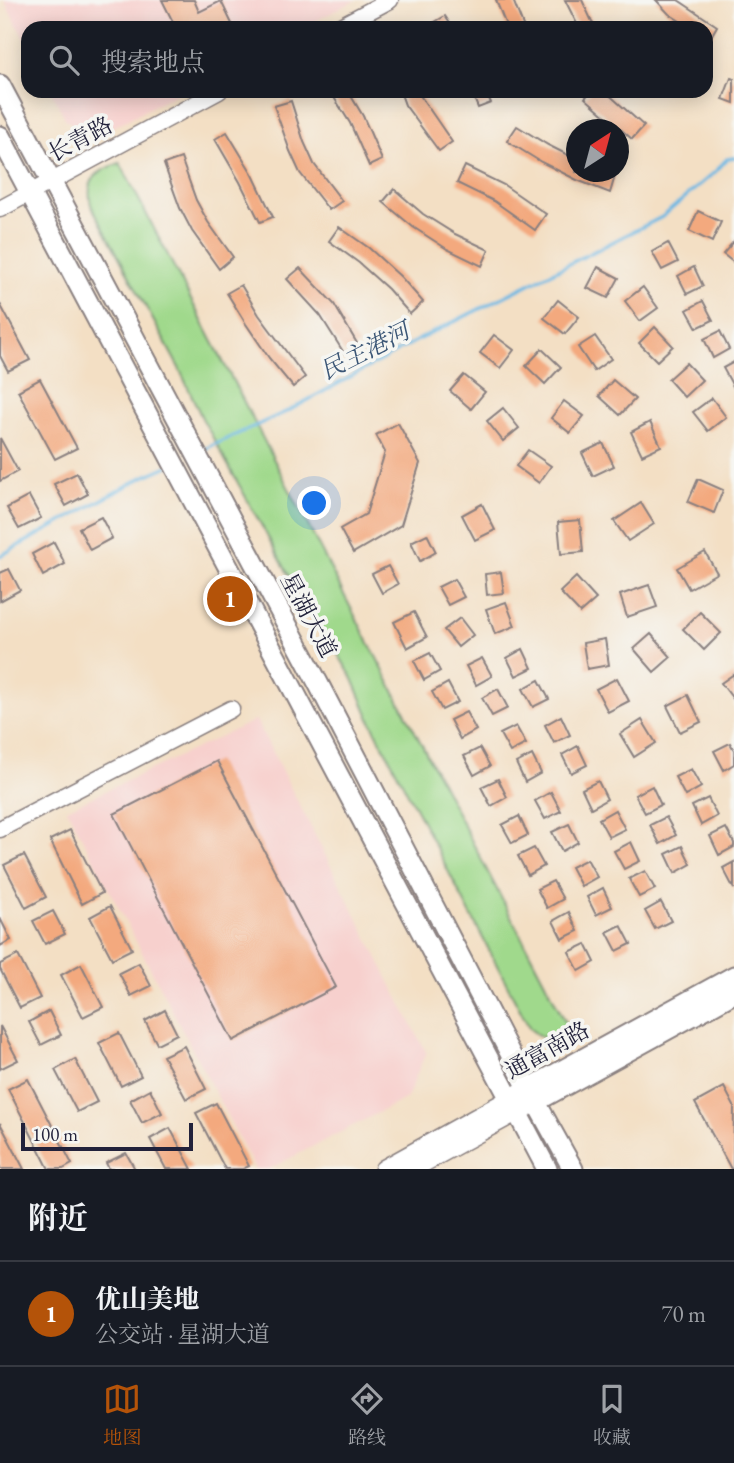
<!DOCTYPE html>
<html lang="zh">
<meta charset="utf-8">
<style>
body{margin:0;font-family:"EB Garamond","Noto Serif SC",serif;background:#242831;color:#f1f3f6}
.compass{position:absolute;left:566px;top:119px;width:63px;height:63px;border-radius:50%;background:#171b24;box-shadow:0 4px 18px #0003;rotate:36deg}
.scale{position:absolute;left:21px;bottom:18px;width:172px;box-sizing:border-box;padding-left:7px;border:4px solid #22223b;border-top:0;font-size:19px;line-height:24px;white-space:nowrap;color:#22223b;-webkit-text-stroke:5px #f6f6f2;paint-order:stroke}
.you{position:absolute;left:315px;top:504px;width:24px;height:24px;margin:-18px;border:5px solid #fff;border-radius:50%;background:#1a73e8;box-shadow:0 0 0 10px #1a73e833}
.badge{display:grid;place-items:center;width:46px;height:46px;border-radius:50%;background:#b45309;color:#fff;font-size:23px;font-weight:700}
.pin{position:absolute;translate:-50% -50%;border:4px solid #fff;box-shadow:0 2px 7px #0006}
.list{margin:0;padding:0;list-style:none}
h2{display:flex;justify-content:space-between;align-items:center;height:91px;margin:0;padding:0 28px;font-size:30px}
h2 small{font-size:23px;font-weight:400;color:#9ea1a6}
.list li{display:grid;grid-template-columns:46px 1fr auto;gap:21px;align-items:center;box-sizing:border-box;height:105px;padding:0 28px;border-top:2px solid #363941}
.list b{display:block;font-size:26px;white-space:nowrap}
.list p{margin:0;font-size:23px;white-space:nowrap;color:#9ea1a6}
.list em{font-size:23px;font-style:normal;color:#9ea1a6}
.icon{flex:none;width:38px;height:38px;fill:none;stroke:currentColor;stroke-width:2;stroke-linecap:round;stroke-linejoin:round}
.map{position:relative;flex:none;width:734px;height:1169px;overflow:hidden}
.search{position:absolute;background:#171b24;box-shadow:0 4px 18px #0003;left:21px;right:21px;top:21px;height:77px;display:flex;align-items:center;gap:18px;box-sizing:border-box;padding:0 24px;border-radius:21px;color:#9ea1a6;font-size:26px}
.sheet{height:196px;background:#171b24}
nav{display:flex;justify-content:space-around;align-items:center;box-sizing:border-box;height:98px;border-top:2px solid #363941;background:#171b24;font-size:19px;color:#9ea1a6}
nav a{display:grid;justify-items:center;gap:4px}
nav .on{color:#b45309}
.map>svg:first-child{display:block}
.built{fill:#f7d0cd}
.green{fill:#a0d98c;stroke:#617e64;stroke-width:2}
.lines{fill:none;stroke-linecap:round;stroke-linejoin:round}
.stream{stroke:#69b7e3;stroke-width:3.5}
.building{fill:#f3a97e}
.tertiary-casing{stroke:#8a8080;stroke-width:19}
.secondary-casing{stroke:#8a8080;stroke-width:21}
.primary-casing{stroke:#8a8080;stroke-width:23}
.tertiary{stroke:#fff;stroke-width:16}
.secondary{stroke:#fff;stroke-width:18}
.primary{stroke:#fff;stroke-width:19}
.labels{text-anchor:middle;stroke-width:7;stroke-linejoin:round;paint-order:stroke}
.street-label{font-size:23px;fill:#22223b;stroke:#f6f6f2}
.water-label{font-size:24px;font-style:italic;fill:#3b5676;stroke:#f6f6f2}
</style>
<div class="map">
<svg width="734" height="1169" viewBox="0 0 734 1169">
<rect width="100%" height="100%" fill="#f6f6f2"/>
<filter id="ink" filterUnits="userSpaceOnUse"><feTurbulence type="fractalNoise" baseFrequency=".0143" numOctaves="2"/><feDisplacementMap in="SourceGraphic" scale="14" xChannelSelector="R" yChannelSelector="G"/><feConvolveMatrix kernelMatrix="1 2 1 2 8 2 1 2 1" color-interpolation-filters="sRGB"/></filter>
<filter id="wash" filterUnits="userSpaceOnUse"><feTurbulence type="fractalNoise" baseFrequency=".00686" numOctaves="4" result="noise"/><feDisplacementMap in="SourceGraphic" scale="28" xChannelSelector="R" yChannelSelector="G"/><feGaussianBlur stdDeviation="1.57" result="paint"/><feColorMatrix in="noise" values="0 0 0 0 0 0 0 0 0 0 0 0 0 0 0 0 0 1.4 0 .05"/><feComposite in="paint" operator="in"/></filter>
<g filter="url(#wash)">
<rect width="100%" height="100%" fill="#f3dfc4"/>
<!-- built -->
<g class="built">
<path d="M4,0H356L302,28H28V46Z"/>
<path d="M51,91H182L94,137L66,120Z"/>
<path d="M256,720L426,1052L407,1098L269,1169H255L67,809Z"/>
</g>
<!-- green -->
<path class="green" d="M120,163L575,1040C559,1046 543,1040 530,1029L373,726L353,679L335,649L311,615L202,418L179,368L91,205C85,178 97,171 120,163Z"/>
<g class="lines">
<!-- stream -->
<g class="stream">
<path d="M200,451L288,411L416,341L662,217L715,172L727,159L734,158"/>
<path d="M0,556L143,477L168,466"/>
</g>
</g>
<g id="blocks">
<!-- building -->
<g class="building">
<path d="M162,0H194L199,12L221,1L234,28H176Z"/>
<path d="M496,0H513L524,28H507Z"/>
<path d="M565,0H582L595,28H579Z"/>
<path d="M656,0H678L717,26L709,40L706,38V28H691L669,14Z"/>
<path d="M445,16L453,28H436L433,23Z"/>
<path d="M731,78L734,79V103L723,99Z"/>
<path d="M330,91H348L363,116L382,160L369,166L350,123Z"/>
<path d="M400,91H417L452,142L439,151L405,105Z"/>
<path d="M471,91H486L491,103L478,108Z"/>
<path d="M591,91H605L644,126L632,139L585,98Z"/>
<path d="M291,101L304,142L314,164L342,201L329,210L300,173L290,151L274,106Z"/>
<path d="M517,126L548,145L576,159V172H605L615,176L610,193L577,180L541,162L507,141Z"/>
<path d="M227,132L253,175L273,217L260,222L240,182L215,139Z"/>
<path d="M181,158L196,200L208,222L233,257L219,269L192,231L180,208L164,164Z"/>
<path d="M465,166L504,185L546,214L535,230L494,201L457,183Z"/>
<path d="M394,189L423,214L455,234L489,250L482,266L447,249L413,227L383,202Z"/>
<path d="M698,211L721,222L712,242L689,231Z"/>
<path d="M339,227L369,248L401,277L423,302L410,314L388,289L359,263L329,241Z"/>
<path d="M734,241V263L723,254Z"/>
<path d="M668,243L678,262L662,270L652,252Z"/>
<path d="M598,267L619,278L608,298L587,288Z"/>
<path d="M694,267L703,286L687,294L678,276Z"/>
<path d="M300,268L334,304L358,345L344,353L320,315L287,279Z"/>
<path d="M241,285L259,315L305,377L293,387L269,358L246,324L227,293Z"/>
<path d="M643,287L658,308L640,321L625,301Z"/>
<path d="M558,300L579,317L565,334L544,318Z"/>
<path d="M703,301L713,320L697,328L687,310Z"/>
<path d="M0,304L30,360L8,371L0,356Z"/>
<path d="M655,327L673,346L657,361L639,343Z"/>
<path d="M720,331L729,349L713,358L704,339Z"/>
<path d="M494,335L514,350L500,368L480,353Z"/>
<path d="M595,336L611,359L594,371L578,347Z"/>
<path d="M542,349L561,367L545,384L526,366Z"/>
<path d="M734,362V388L723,368Z"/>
<path d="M686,363L702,380L684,397L668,379Z"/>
<path d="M464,375L485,392L471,409L450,391Z"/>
<path d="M40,379L77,448L55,459L18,391Z"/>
<path d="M613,380L635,399L620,415L599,396Z"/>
<path d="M712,398L726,417L708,431L693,412Z"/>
<path d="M564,401L584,416L570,433L551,418Z"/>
<path d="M503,408L519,428L503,441L487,421Z"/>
<path d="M650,422L661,446L642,455L631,432Z"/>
<path d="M398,423L420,463L401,525L353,553L340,529L366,514L385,452L376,435Z"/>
<path d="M0,438L18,471L0,481Z"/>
<path d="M603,443L614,466L593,476L582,453Z"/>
<path d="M528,450L551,466L539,483L516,466Z"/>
<path d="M77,473L88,494L66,506L54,484Z"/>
<path d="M698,479L723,490L714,513L688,502Z"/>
<path d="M29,496L41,518L19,529L7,508Z"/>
<path d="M641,503L654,524L628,541L614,521Z"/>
<path d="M482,504L495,530L475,540L462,515Z"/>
<path d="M101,517L112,538L90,550L79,528Z"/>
<path d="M580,520L583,552L561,554L558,522Z"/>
<path d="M427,534L436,552L420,561L411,542Z"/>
<path d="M54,542L65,564L43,576L32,554Z"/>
<path d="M705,552L717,573L689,589L677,568Z"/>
<path d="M388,566L398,584L382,593L372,574Z"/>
<path d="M9,569L20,590L0,601V573Z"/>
<path d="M501,572L504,593L487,595L485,574Z"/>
<path d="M576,577L596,599L580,613L560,592Z"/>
<path d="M454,579L464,597L448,605L438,587Z"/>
<path d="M649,585L657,607L627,617L620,595Z"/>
<path d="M506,602L515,626L495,634L486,609Z"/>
<path d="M414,612L427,637L407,648L394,622Z"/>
<path d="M700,612L721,633L704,650L683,629Z"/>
<path d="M460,618L473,635L458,647L444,630Z"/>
<path d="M651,634L671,657L654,672L634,649Z"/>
<path d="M605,639L609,665L587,669L583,643Z"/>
<path d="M523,649L532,668L516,676L507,658Z"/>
<path d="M430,653L440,671L424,680L414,661Z"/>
<path d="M482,658L492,676L476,685L466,666Z"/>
<path d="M734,674V700L721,683Z"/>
<path d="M617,678L629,701L608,712L596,689Z"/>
<path d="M539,680L549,699L533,707L523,689Z"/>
<path d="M448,683L458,702L442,710L432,692Z"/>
<path d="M498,689L508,708L492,716L482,698Z"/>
<path d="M688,695L701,722L680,732L667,706Z"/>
<path d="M466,712L476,730L460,739L450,720Z"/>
<path d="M561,716L570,735L554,743L545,725Z"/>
<path d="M642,720L656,743L634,757L620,734Z"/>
<path d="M516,726L526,744L510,752L500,734Z"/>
<path d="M730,743L734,750V764L724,770L714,751Z"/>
<path d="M578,746L587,765L571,773L562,755Z"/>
<path d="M480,748L490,766L474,775L464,756Z"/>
<path d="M532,755L541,773L525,782L516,763Z"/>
<path d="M217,761L336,987L233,1041L114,814Z"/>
<path d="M691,769L701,787L685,796L675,777Z"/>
<path d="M498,779L507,797L491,806L481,787Z"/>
<path d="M598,781L607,799L591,808L582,789Z"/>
<path d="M652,786L661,805L645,813L635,795Z"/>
<path d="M551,792L561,811L545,819L535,801Z"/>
<path d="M708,798L717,816L701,825L692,806Z"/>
<path d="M615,810L625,829L609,837L599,819Z"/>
<path d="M519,816L528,835L512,843L502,825Z"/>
<path d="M666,817L676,835L660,844L650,825Z"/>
<path d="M569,824L578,842L562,851L552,832Z"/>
<path d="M726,828L734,843V847L719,855L710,836Z"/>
<path d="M70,830L102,893L82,904L50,840Z"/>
<path d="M631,842L640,861L624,869L614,851Z"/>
<path d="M682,846L691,864L675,873L666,854Z"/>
<path d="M534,848L544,866L528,875L518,856Z"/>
<path d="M24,855L46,897L26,908L4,865Z"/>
<path d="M587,859L597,877L581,886L571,867Z"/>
<path d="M734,862V889L723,868Z"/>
<path d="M645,871L655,889L639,897L629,879Z"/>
<path d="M553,881L563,899L547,908L537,889Z"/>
<path d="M603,888L612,907L596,915L587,897Z"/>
<path d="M661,902L671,921L655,929L645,911Z"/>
<path d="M110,906L132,949L112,959L90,917Z"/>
<path d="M53,911L65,934L45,944L33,921Z"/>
<path d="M569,912L578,931L562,939L553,921Z"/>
<path d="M0,918L11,940L0,946Z"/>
<path d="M621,925L631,944L617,951L607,932Z"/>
<path d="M586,944L595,962L579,971L569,952Z"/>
<path d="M18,955L40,998L20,1008L0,969V964Z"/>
<path d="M139,963L151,986L131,996L119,973Z"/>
<path d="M81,964L103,1007L83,1017L61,975Z"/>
<path d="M165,1010L177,1034L157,1044L145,1021Z"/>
<path d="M49,1011L61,1035L41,1045L29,1022Z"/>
<path d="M0,1026L18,1060L0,1069Z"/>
<path d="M119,1033L141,1076L121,1086L99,1043Z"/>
<path d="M184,1046L206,1089L186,1099L163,1056Z"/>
<path d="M75,1059L97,1102L77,1112L55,1070Z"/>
<path d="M28,1079L72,1164L63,1169H49L8,1089Z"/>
<path d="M724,1087L734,1106L733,1169H731L695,1103Z"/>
<path d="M150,1089L162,1113L142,1123L130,1100Z"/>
<path d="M216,1103L249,1166L243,1169H225L196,1113Z"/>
<path d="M0,1123L24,1169H0Z"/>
<path d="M170,1128L192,1169H166L150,1139Z"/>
<path d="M126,1153L135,1169H109L106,1163Z"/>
</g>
</g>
</g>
<g filter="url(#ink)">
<use href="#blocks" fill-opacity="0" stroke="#8a8080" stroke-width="2"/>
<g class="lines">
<defs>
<g id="tertiary">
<path d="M337,28L390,0"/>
<path d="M0,209L219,91"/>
<path d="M0,829L231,709"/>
</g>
<g id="secondary">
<path d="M384,1169L510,1099"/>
<path d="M412,1169L516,1112"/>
</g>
<g id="primary">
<path d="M0,85L318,683L528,1088L573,1169"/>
<path d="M0,136L547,1169"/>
<path d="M517,1095L734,976"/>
<path d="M526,1107L734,993"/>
</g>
</defs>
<!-- tertiary casing -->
<use href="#tertiary" class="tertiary-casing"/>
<!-- secondary casing -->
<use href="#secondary" class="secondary-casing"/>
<!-- primary casing -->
<use href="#primary" class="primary-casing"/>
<!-- tertiary -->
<use href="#tertiary" class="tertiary"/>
<!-- secondary -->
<use href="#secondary" class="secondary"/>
<!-- primary -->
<use href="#primary" class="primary"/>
</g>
</g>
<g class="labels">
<!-- street labels -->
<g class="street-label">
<text transform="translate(80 139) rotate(-28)" y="8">长青路</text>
<text transform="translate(309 615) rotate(62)" y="8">星湖大道</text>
<text transform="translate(547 1050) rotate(-29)" y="8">通富南路</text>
</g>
<!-- water labels -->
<g class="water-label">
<text transform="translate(365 351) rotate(-27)" y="8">民主港河</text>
</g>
</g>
</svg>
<svg class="compass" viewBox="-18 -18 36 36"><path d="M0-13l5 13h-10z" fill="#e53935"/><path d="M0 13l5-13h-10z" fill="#9ea1a6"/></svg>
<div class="scale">100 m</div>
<div class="you"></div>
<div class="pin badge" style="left:230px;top:599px">1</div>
<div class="search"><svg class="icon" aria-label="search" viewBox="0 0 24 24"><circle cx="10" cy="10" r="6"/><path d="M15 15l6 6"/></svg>搜索地点</div>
</div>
<section class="sheet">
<h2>附近<small></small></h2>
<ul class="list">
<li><span class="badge">1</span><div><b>优山美地</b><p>公交站 · 星湖大道</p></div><em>70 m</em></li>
</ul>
</section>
<nav>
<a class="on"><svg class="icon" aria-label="map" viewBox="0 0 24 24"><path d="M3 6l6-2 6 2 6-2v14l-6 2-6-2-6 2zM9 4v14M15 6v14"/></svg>地图</a>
<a><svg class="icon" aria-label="directions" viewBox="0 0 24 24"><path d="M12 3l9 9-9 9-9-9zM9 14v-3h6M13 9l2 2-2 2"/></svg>路线</a>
<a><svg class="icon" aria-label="saved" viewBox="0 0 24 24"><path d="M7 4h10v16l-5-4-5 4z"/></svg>收藏</a>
</nav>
